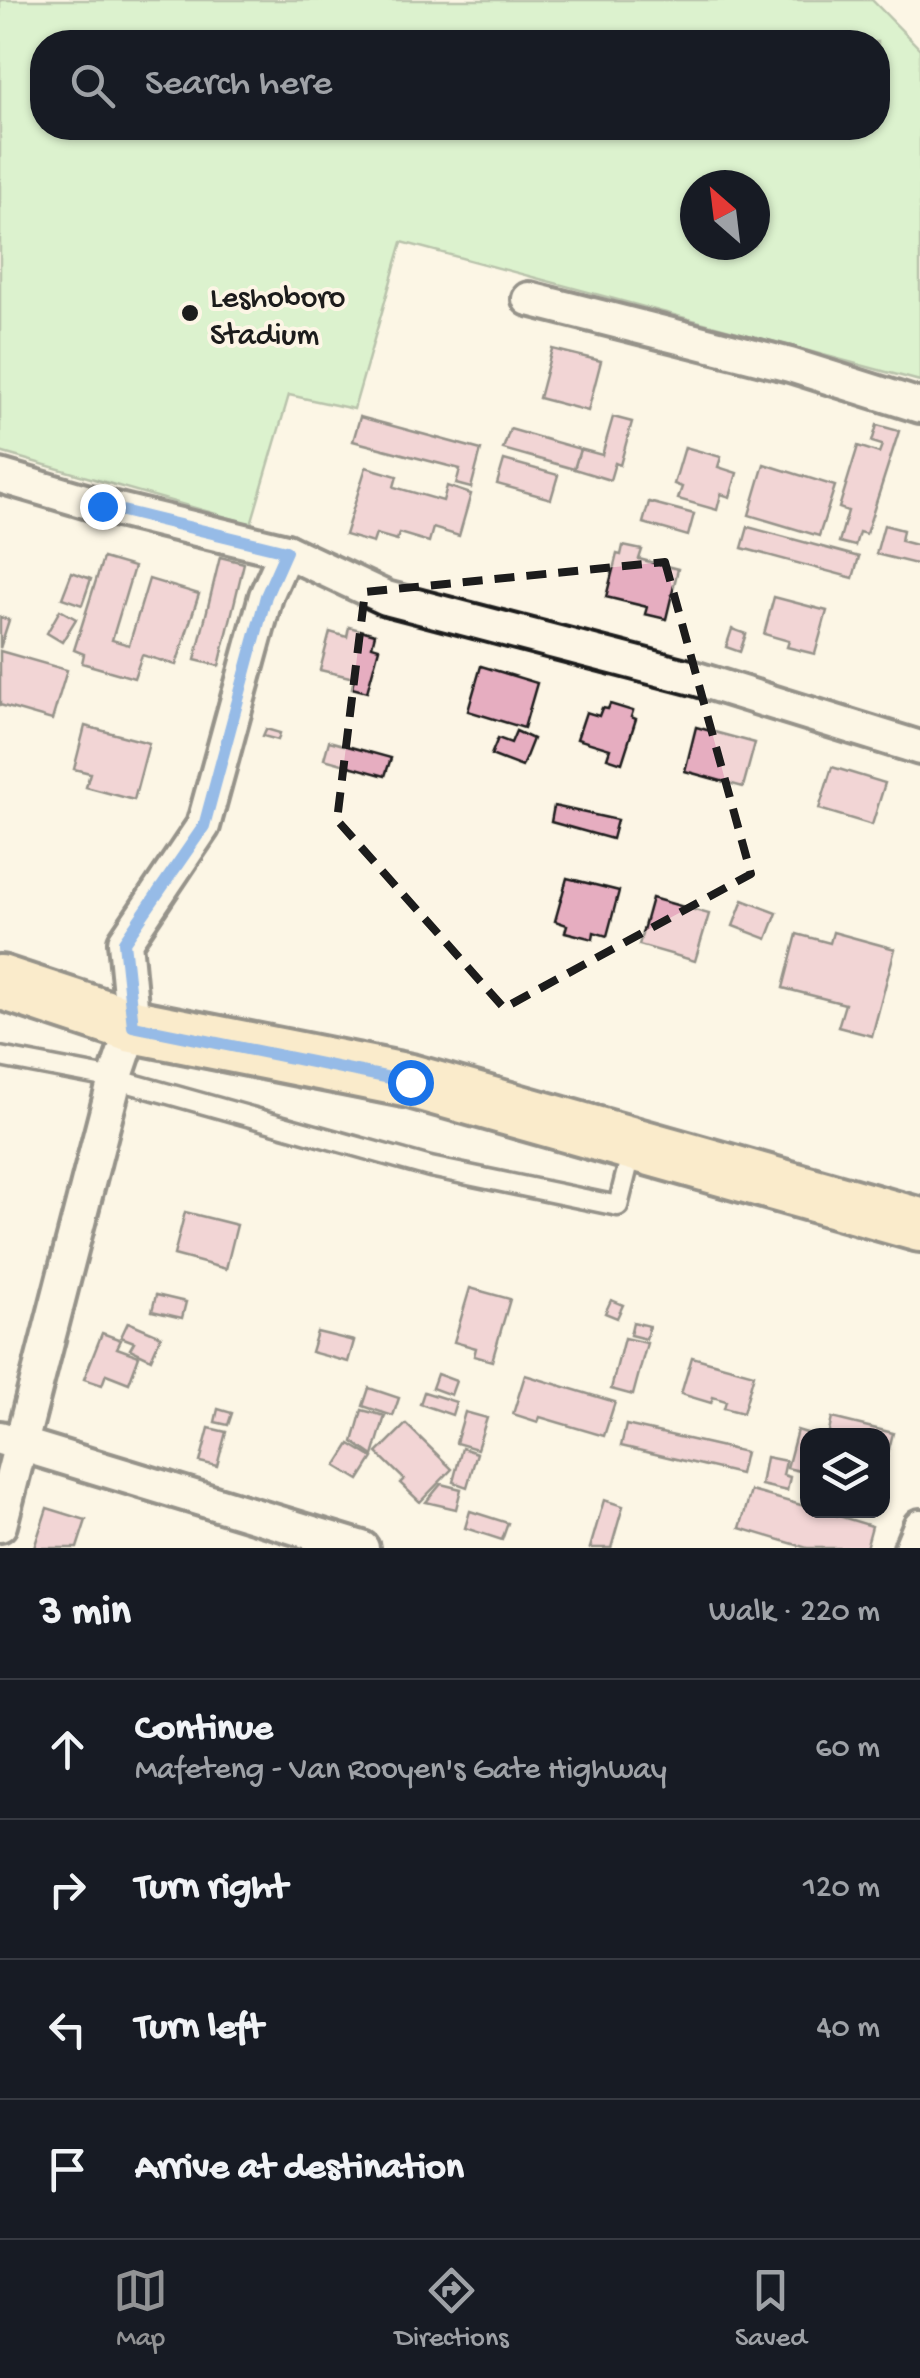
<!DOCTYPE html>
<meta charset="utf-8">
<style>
body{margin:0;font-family:"Gochi Hand",sans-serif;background:#20242c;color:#f1f3f6}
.controls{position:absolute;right:30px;bottom:30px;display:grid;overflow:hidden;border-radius:20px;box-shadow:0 2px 8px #0004}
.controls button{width:90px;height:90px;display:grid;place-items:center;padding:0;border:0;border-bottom:2px solid #363941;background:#171b24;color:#f1f3f6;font:50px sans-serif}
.compass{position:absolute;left:680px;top:170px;width:90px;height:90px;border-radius:50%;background:#171b24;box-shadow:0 2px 8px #0004;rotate:332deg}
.stop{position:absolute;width:30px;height:30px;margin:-22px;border:8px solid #1a73e8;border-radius:50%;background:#fff}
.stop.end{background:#1a73e8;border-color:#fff;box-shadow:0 2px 10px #0008}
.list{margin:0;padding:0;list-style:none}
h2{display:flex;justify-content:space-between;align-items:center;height:130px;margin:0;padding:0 40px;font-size:42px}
h2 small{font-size:32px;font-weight:400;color:#9ea1a6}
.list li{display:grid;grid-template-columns:65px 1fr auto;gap:30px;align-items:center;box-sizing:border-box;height:140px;padding:0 40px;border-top:2px solid #363941}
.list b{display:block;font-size:38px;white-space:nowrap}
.list p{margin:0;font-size:32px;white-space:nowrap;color:#9ea1a6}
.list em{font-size:32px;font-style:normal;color:#9ea1a6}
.icon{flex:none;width:55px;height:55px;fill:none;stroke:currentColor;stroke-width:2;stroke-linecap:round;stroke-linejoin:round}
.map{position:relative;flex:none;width:920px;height:1548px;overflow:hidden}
.search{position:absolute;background:#171b24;box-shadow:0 2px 8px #0004;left:30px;right:30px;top:30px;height:110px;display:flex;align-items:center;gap:25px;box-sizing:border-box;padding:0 35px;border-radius:40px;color:#9ea1a6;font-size:38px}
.sheet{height:690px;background:#171b24}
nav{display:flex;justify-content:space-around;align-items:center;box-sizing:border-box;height:140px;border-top:2px solid #363941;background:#171b24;font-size:28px;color:#9ea1a6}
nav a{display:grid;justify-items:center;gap:5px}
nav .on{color:#919294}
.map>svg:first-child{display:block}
.green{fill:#b6eeb1;stroke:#698566;stroke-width:2.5;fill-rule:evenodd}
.building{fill:#e6adc0;stroke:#1c1c1c;stroke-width:2.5}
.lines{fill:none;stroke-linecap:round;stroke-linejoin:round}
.service-casing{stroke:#1c1c1c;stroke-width:25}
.minor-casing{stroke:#1c1c1c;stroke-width:40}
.primary-casing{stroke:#1c1c1c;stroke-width:60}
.service{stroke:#fcf5e5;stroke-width:18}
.minor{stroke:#fcf5e5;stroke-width:32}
.primary{stroke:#f9deab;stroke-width:52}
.route{stroke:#1a73e8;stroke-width:12}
.marked{fill:none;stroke:#1c1c1c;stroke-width:8;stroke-dasharray:20 12;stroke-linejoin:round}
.poi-dot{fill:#1c1c1c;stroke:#fcf5e5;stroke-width:4}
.labels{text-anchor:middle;stroke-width:8;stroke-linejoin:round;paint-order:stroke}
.poi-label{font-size:32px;fill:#1c1c1c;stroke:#fcf5e5;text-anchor:start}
</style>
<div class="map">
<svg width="920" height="1548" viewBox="0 0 920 1548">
<rect width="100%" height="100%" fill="#fcf5e5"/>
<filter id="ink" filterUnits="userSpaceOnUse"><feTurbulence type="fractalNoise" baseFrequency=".01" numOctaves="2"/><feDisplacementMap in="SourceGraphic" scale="20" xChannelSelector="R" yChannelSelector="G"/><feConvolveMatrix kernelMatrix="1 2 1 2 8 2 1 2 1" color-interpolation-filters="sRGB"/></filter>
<g filter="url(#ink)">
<!-- green -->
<path class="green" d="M0,0H872L920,49V381L402,242L354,409L289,395L251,524L0,452ZM42,42H878V128H42ZM695,185H755V245H695Z"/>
<!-- building -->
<g class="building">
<path d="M552,349L601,361L588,411L539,398Z"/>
<path d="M360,417L481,450L471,488L456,484L460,469L353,441Z"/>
<path d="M613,417L632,422L620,465L615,463L610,480L574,469L580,449L602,455Z"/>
<path d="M877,425L899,431L866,534L859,532L855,546L839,542L848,511L839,508L858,446L879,453L882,445L872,442Z"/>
<path d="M510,429L580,449L574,469L503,449Z"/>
<path d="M685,447L721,457L718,467L737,473L730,497L721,494L717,510L678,499L682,487L674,484Z"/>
<path d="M504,460L558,475L551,499L497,484Z"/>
<path d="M764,464L835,486L819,536L749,515Z"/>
<path d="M366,467L397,476L394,487L443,501L447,486L471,494L459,536L433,528L429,542L399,533L397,540L376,534L373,543L345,535Z"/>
<path d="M649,502L694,514L688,536L643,523Z"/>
<path d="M884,525L903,530L901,541L920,546V565L876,554Z"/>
<path d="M748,527L859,557L853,578L742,548Z"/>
<path d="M623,546L642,550L639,559L678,569L666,619L645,614L647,607L606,597L617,554L621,555Z"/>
<path d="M220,557L244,563L219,666L195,660Z"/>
<path d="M103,558L134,567L112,640L129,645L149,579L199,594L176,665L142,655L134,678L82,663L84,654L74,650Z"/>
<path d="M72,572L91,579L82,605L62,598Z"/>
<path d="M774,597L827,611L815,654L787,647L789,641L764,634Z"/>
<path d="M60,610L76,619L62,642L47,633Z"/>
<path d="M0,617L9,620L0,648Z"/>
<path d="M349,627L375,634L372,646L379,648L367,692L352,688L354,678L320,670L330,632L347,637Z"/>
<path d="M732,629L746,634L740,652L726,647Z"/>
<path d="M0,651L67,670L52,720L0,705Z"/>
<path d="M481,666L537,683L524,728L468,711Z"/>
<path d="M610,704L633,711L631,717L636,719L622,763L607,758L610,749L577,739L586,712L599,716L602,708L608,709Z"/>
<path d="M85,726L149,743L134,800L86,787L90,773L74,769Z"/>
<path d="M696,727L755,743L743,787L685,771Z"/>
<path d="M266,729L280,733L278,740L263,736Z"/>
<path d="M516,731L533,739L522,767L491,755L498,738L511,743Z"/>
<path d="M329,741L391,758L385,776L324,759Z"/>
<path d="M832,767L885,783L872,825L819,809Z"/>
<path d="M554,806L617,820L612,839L551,822Z"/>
<path d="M567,878L619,891L607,936L594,932L593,939L565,932L567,925L555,921Z"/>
<path d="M652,898L709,914L695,961L639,945Z"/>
<path d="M743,900L777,913L767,939L733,926Z"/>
<path d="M833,932L895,949L872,1036L838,1027L845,1004L783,988L797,934L830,943Z"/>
<path d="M185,1212L237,1225L226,1269L174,1255Z"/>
<path d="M470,1288L510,1299L492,1361L474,1356L476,1348L454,1342Z"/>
<path d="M156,1295L186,1302L182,1318L152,1311Z"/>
<path d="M611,1300L623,1305L617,1318L605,1313Z"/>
<path d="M128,1322L161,1336L151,1359L130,1349L134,1342L121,1337Z"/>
<path d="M633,1322L649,1326L646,1339L630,1335Z"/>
<path d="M317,1332L354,1341L348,1362L311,1352Z"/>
<path d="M102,1333L121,1340L117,1348L139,1356L129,1383L106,1374L102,1385L84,1379Z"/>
<path d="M624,1338L647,1343L633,1395L611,1389Z"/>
<path d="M692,1357L754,1374L743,1413L724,1408L726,1401L713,1397L711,1403L681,1394Z"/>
<path d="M437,1374L456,1381L451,1395L432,1388Z"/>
<path d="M525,1375L615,1402L604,1436L540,1417L538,1422L513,1414Z"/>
<path d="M369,1388L399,1398L393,1416L363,1406Z"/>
<path d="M424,1392L456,1402L452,1415L420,1404Z"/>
<path d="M218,1409L232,1413L228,1425L215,1422Z"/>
<path d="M362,1410L385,1416L373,1456L353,1442Z"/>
<path d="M465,1412L487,1418L477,1449L456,1443Z"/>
<path d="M832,1418L893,1433L887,1457L882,1456V1436H828Z"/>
<path d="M406,1424L452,1469L420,1502L400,1483L404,1479L377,1453Z"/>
<path d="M626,1425L745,1452L740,1474L621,1446Z"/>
<path d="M209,1428L226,1432L217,1466L200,1462Z"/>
<path d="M797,1430L817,1436H808V1473L787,1468Z"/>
<path d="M350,1444L373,1458L359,1480L336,1466Z"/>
<path d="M462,1448L477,1453L467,1487L453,1482Z"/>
<path d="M766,1457L786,1461L783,1475L790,1477L787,1491L761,1485Z"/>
<path d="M441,1484L461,1489L456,1509L426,1502Z"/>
<path d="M751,1491L808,1507V1510H819L872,1526L866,1548H807L740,1528Z"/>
<path d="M604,1500L623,1506L611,1548H590Z"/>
<path d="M47,1508L86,1520L77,1548H34Z"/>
<path d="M470,1511L508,1523L502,1540L465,1528Z"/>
</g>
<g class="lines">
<defs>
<path id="service" d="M0,1057L115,1079L430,1167L618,1206L632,1150"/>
<g id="minor">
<path d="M529,299L790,365L920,406"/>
<path d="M0,476L102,506L286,551L386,598L697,679L920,748"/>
<path d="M0,1438L362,1548"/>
<path d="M0,1525L115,1079L133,1026L125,942L203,826L266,596L286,551"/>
<path d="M911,1548L920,1526"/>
</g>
<path id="primary" d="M0,982L133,1026L410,1081L920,1225"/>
</defs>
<!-- service casing -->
<use href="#service" class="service-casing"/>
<!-- minor casing -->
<use href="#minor" class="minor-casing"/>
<!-- primary casing -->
<use href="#primary" class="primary-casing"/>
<!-- service -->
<use href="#service" class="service"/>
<!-- minor -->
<use href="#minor" class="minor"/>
<!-- primary -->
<use href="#primary" class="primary"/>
</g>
</g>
<g class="lines" filter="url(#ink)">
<!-- route -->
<path class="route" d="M102,506L286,551L266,596L204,826L124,942L133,1026L410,1082"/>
</g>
<!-- marked area -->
<path d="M0 0H920V1548H0ZM665,562L751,874L504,1008L337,820L365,592Z" fill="#fcf5e5" fill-opacity=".55" fill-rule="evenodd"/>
<path class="marked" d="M665,562L751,874L504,1008L337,820L365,592Z"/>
<!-- markers -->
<circle class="poi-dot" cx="190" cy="313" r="10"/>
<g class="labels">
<!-- poi labels -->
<g class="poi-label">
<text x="210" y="306">Leshoboro<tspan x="210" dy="37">Stadium</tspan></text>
</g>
</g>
</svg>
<div class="controls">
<button><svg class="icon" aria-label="layers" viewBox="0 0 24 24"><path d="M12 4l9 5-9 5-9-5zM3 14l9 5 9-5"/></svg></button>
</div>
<svg class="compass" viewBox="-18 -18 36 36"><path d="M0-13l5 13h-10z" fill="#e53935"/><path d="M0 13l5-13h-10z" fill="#9ea1a6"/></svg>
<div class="stop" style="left:410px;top:1082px"></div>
<div class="stop end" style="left:102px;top:506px"></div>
<div class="search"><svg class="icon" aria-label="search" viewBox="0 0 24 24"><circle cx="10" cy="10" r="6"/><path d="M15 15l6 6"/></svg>Search here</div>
</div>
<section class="sheet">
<h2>3 min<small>Walk · 220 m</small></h2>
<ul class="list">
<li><svg class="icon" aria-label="ahead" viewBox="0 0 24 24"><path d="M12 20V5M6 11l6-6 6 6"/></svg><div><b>Continue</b><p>Mafeteng - Van Rooyen's Gate Highway</p></div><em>60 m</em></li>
<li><svg class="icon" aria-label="right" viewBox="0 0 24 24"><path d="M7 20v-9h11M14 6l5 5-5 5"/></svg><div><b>Turn right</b></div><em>120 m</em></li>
<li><svg class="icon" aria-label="left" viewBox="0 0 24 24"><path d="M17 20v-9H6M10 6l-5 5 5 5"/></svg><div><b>Turn left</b></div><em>40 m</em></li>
<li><svg class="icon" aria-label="arrive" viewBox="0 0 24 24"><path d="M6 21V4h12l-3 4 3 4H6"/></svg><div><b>Arrive at destination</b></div></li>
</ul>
</section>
<nav>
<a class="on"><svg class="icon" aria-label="map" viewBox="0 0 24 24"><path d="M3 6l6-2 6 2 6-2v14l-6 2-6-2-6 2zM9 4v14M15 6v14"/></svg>Map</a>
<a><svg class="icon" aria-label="directions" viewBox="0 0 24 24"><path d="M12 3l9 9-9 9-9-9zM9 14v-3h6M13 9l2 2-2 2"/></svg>Directions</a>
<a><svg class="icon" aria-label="saved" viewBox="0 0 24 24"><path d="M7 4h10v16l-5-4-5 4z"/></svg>Saved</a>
</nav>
